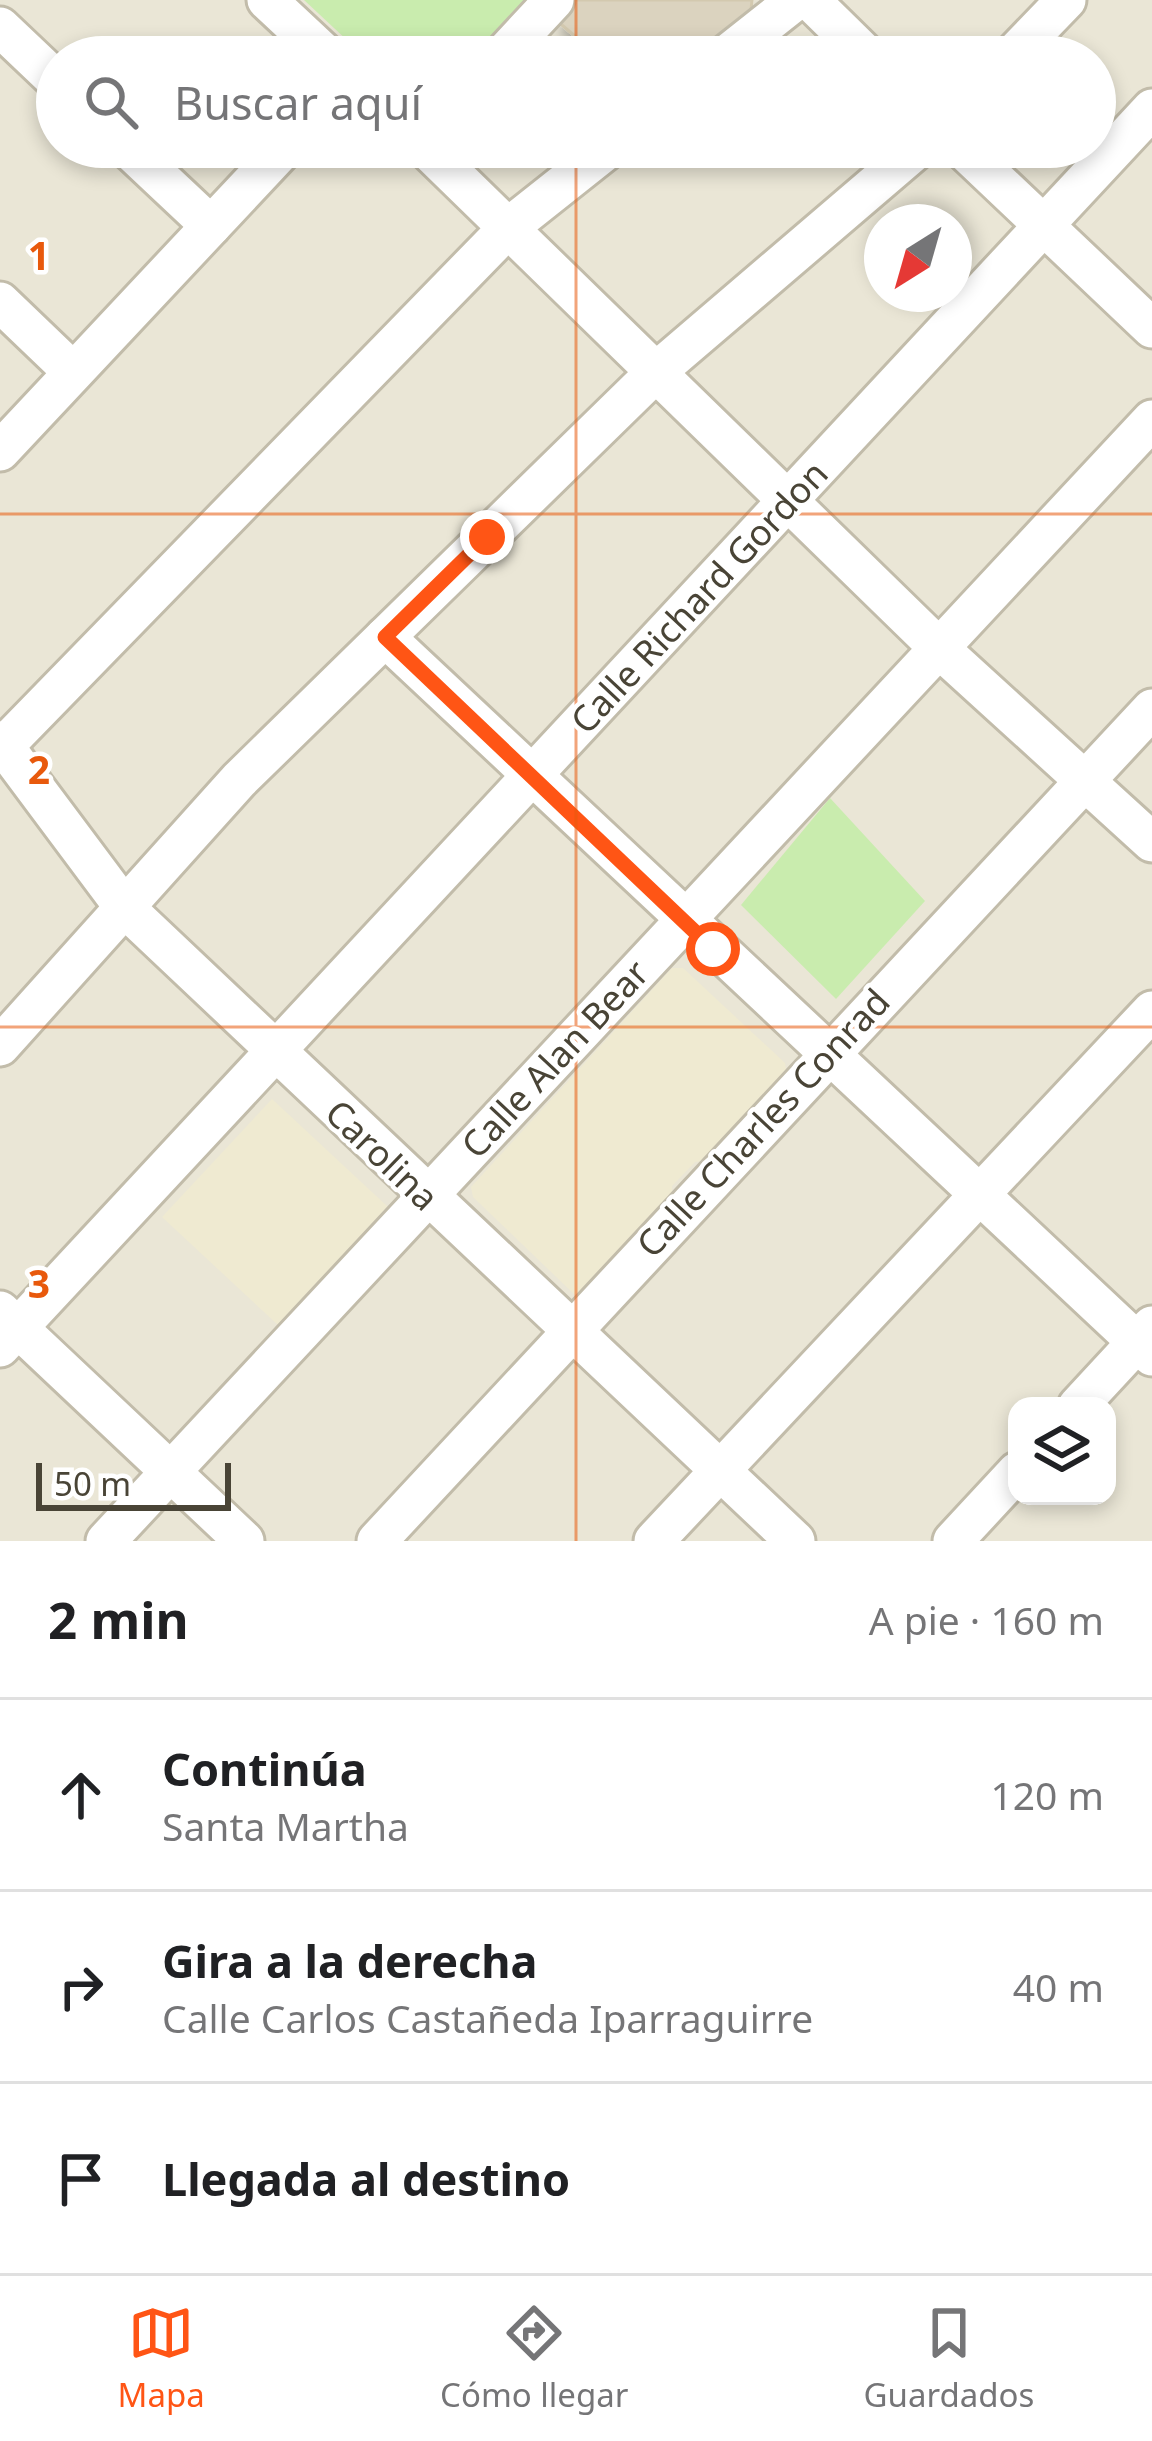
<!DOCTYPE html>
<html lang="es">
<meta charset="utf-8">
<style>
body{margin:0;font-family:"Noto Sans",sans-serif;background:#f6f6f6;color:#202124}
.controls{position:absolute;right:36px;bottom:36px;display:grid;overflow:hidden;border-radius:24px;box-shadow:0 6px 18px #0003}
.controls button{width:108px;height:108px;display:grid;place-items:center;padding:0;border:0;border-bottom:3px solid #e0e0e0;background:#fff;color:#202124;font:60px sans-serif}
.compass{position:absolute;left:864px;top:204px;width:108px;height:108px;border-radius:50%;background:#fff;box-shadow:0 6px 18px #0003;rotate:217deg}
.scale{position:absolute;left:36px;bottom:30px;width:195px;box-sizing:border-box;padding-left:12px;border:6px solid #494436;border-top:0;font-size:33px;line-height:42px;white-space:nowrap;color:#494436;-webkit-text-stroke:9px #fff;paint-order:stroke}
.stop{position:absolute;width:36px;height:36px;margin:-27px;border:9px solid #ff5515;border-radius:50%;background:#fff}
.stop.end{background:#ff5515;border-color:#fff;box-shadow:0 3px 12px #0008}
.list{margin:0;padding:0;list-style:none}
h2{display:flex;justify-content:space-between;align-items:center;height:156px;margin:0;padding:0 48px;font-size:51px}
h2 small{font-size:39px;font-weight:400;color:#757577}
.list li{display:grid;grid-template-columns:78px 1fr auto;gap:36px;align-items:center;box-sizing:border-box;height:192px;padding:0 48px;border-top:3px solid #e0e0e0}
.list b{display:block;font-size:45px;white-space:nowrap}
.list p{margin:0;font-size:39px;white-space:nowrap;color:#757577}
.list em{font-size:39px;font-style:normal;color:#757577}
.icon{flex:none;width:66px;height:66px;fill:none;stroke:currentColor;stroke-width:2;stroke-linecap:round;stroke-linejoin:round}
.map{position:relative;flex:none;width:1152px;height:1541px;overflow:hidden}
.search{position:absolute;background:#fff;box-shadow:0 6px 18px #0003;left:36px;right:36px;top:36px;height:132px;display:flex;align-items:center;gap:30px;box-sizing:border-box;padding:0 42px;border-radius:66px;color:#757577;font-size:45px}
.sheet{height:732px;background:#fff}
nav{display:flex;justify-content:space-around;align-items:center;box-sizing:border-box;height:168px;border-top:3px solid #e0e0e0;background:#fff;font-size:33px;color:#757577}
nav a{display:grid;justify-items:center;gap:6px}
nav .on{color:#ff5515}
.map>svg:first-child{display:block}
.residential{fill:#eae6d6;fill-rule:evenodd}
.education{fill:#efead1}
.green{fill:#c9ecae}
.building{fill:#dbd3bf;stroke:#d3c9af;stroke-width:3;filter:url(#shadow)}
.lines{fill:none;stroke-linecap:round;stroke-linejoin:round}
.minor-casing{stroke:#c2bcaa;stroke-width:45}
.minor{stroke:#fff;stroke-width:39}
.route{stroke:#ff5515;stroke-width:15}
.grid{fill:none;stroke:#e8590c;stroke-width:3;stroke-opacity:0.55}
.labels{text-anchor:middle;stroke-width:9;stroke-linejoin:round;paint-order:stroke}
.street-label{font-size:36px;fill:#494436;stroke:#fff}
.grid-label{font-size:39px;text-anchor:middle;font-weight:bold;fill:#e8590c;stroke:#fff;stroke-width:9;stroke-linejoin:round;paint-order:stroke}
</style>
<div class="map">
<svg width="1152" height="1541" viewBox="0 0 1152 1541">
<defs>
<filter id="shadow"><feDropShadow dx="6" dy="11" stdDeviation="6" flood-color="#0004"/></filter>
</defs>
<rect width="100%" height="100%" fill="#f5f3e8"/>
<!-- residential -->
<path class="residential" d="M0,0H1152V1541H0ZM57,57H1095V147H57ZM882,222H954V294H882ZM1017,1406H1107V1496H1017Z"/>
<!-- education -->
<g class="education">
<path d="M672,968H683L785,1063L787,1074L706,1161L695,1162L672,1186L673,1197L584,1295L574,1294L473,1197L471,1187Z"/>
<path d="M272,1099L388,1207L278,1325L162,1217Z"/>
</g>
<!-- green -->
<g class="green">
<path d="M304,0H526L471,57H365Z"/>
<path d="M830,798L925,901L836,999L741,905Z"/>
</g>
<!-- building -->
<path class="building" d="M572,0H752L751,10L694,57H599L555,19Z"/>
<g class="lines">
<defs>
<g id="minor">
<path d="M267,0L328,57"/>
<path d="M810,0L868,57"/>
<path d="M0,27L57,81"/>
<path d="M501,57L554,0"/>
<path d="M724,57L796,0"/>
<path d="M1011,57L1066,0"/>
<path d="M127,147L211,226"/>
<path d="M425,147L941,650L1152,842"/>
<path d="M961,147L1152,328"/>
<path d="M0,302L73,372"/>
<path d="M0,451L285,147"/>
<path d="M385,637L1152,1356"/>
<path d="M0,741L124,907L795,1541"/>
<path d="M0,750L508,228L610,147"/>
<path d="M0,1046L239,780L656,372L919,147"/>
<path d="M0,1311L244,1541"/>
<path d="M0,1347L1152,109"/>
<path d="M1078,1406L1152,1326"/>
<path d="M106,1541L1152,420"/>
<path d="M377,1541L1152,709"/>
<path d="M654,1541L1152,1011"/>
<path d="M953,1541L1017,1472"/>
</g>
</defs>
<!-- minor casing -->
<use href="#minor" class="minor-casing"/>
<!-- minor -->
<use href="#minor" class="minor"/>
</g>
<g class="lines">
<!-- route -->
<path class="route" d="M487,537L385,637L713,949"/>
</g>
<!-- grid -->
<path class="grid" d="M576,0V57M576,147V1541M0,514H1152M0,1027H1152"/>
<g class="labels">
<!-- street labels -->
<g class="street-label">
<text transform="translate(699 597) rotate(-47)" y="13">Calle Richard Gordon</text>
<text transform="translate(555 1059) rotate(-47)" y="13">Calle Alan Bear</text>
<text transform="translate(763 1123) rotate(-47)" y="13">Calle Charles Conrad</text>
<text transform="translate(382 1155) rotate(44)" y="13">Carolina</text>
</g>
</g>
<g class="grid-label">
<text x="39" y="270">1</text>
<text x="39" y="784">2</text>
<text x="39" y="1298">3</text>
</g>
</svg>
<div class="controls">
<button><svg class="icon" aria-label="layers" viewBox="0 0 24 24"><path d="M12 4l9 5-9 5-9-5zM3 14l9 5 9-5"/></svg></button>
</div>
<svg class="compass" viewBox="-18 -18 36 36"><path d="M0-13l5 13h-10z" fill="#e53935"/><path d="M0 13l5-13h-10z" fill="#757577"/></svg>
<div class="scale">50 m</div>
<div class="stop" style="left:713px;top:949px"></div>
<div class="stop end" style="left:487px;top:537px"></div>
<div class="search"><svg class="icon" aria-label="search" viewBox="0 0 24 24"><circle cx="10" cy="10" r="6"/><path d="M15 15l6 6"/></svg>Buscar aquí</div>
</div>
<section class="sheet">
<h2>2 min<small>A pie · 160 m</small></h2>
<ul class="list">
<li><svg class="icon" aria-label="ahead" viewBox="0 0 24 24"><path d="M12 20V5M6 11l6-6 6 6"/></svg><div><b>Continúa</b><p>Santa Martha</p></div><em>120 m</em></li>
<li><svg class="icon" aria-label="right" viewBox="0 0 24 24"><path d="M7 20v-9h11M14 6l5 5-5 5"/></svg><div><b>Gira a la derecha</b><p>Calle Carlos Castañeda Iparraguirre</p></div><em>40 m</em></li>
<li><svg class="icon" aria-label="arrive" viewBox="0 0 24 24"><path d="M6 21V4h12l-3 4 3 4H6"/></svg><div><b>Llegada al destino</b></div></li>
</ul>
</section>
<nav>
<a class="on"><svg class="icon" aria-label="map" viewBox="0 0 24 24"><path d="M3 6l6-2 6 2 6-2v14l-6 2-6-2-6 2zM9 4v14M15 6v14"/></svg>Mapa</a>
<a><svg class="icon" aria-label="directions" viewBox="0 0 24 24"><path d="M12 3l9 9-9 9-9-9zM9 14v-3h6M13 9l2 2-2 2"/></svg>Cómo llegar</a>
<a><svg class="icon" aria-label="saved" viewBox="0 0 24 24"><path d="M7 4h10v16l-5-4-5 4z"/></svg>Guardados</a>
</nav>
